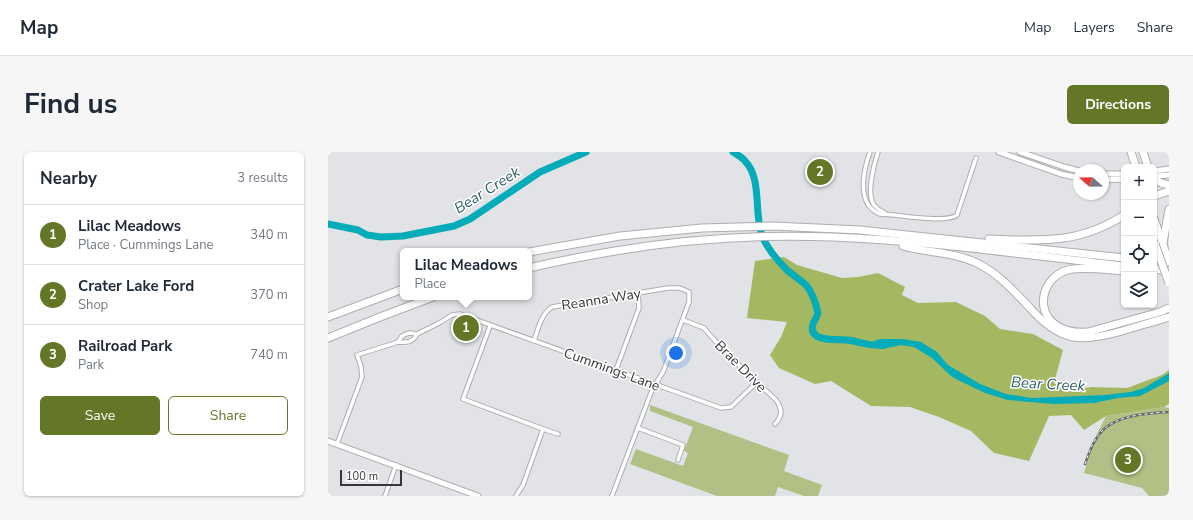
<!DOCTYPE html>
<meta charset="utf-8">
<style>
body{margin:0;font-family:"Nunito Sans",sans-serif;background:#f6f6f7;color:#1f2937}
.controls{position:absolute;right:12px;top:12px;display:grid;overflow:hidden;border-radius:6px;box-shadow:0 1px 3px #0004}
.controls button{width:36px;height:36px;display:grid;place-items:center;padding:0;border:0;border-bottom:1px solid #e0e1e3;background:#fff;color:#1f2937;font:20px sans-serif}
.compass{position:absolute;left:745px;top:12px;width:36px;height:36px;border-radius:50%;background:#fff;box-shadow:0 1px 3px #0004;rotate:290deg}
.scale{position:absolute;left:12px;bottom:10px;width:62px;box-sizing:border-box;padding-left:4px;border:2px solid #363738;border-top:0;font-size:11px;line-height:14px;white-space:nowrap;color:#363738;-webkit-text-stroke:3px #fff;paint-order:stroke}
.you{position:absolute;left:348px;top:201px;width:14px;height:14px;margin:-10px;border:3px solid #fff;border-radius:50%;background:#1a73e8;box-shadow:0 0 0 6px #1a73e833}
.badge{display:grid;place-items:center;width:26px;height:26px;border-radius:50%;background:#647726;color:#fff;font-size:13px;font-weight:700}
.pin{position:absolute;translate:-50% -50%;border:2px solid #fff;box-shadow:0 1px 4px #0006}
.popup{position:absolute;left:72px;top:96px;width:132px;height:52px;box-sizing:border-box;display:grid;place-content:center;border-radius:6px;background:#fff;filter:drop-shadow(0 1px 3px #0005);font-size:13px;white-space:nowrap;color:#747a83}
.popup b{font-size:15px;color:#1f2937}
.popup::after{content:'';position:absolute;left:50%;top:100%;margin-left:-8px;border:8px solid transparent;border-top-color:#fff}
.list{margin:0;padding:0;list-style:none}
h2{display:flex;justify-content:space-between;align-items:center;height:52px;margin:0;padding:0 16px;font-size:17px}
h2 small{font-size:13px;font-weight:400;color:#747a83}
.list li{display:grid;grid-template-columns:26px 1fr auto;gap:12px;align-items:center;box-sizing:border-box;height:60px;padding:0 16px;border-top:1px solid #e0e1e3}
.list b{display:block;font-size:15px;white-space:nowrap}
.list p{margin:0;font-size:13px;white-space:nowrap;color:#747a83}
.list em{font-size:13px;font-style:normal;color:#747a83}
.actions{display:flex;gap:8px;padding:12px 16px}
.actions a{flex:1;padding:9px 0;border:1px solid #647726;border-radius:6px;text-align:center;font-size:14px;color:#647726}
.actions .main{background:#647726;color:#fff}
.icon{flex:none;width:22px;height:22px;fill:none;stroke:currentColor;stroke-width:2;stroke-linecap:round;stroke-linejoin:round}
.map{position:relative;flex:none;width:841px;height:344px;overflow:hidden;border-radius:6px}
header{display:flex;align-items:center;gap:24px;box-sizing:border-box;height:56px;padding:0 20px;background:#fff;border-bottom:1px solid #e0e1e3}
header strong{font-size:19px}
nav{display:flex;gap:22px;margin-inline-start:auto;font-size:14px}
.intro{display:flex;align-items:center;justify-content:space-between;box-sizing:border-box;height:96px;padding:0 24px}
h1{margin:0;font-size:28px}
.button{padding:10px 18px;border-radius:6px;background:#647726;color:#fff;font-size:14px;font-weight:700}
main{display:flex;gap:24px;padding:0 24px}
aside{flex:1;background:#fff;border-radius:6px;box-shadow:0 1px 3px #0004}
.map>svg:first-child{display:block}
.green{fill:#b1c084}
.forest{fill:#a4b862}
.water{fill:#04abb8}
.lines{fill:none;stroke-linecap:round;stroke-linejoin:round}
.river{stroke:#04abb8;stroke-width:7}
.street-casing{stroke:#adaeb0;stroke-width:5.5}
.secondary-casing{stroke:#adaeb0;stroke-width:7}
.highway-casing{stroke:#adaeb0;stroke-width:9}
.street{stroke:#fff;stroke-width:3.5}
.secondary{stroke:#fff;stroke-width:5}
.highway{stroke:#fff;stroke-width:7}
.rail-casing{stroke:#67686a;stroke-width:2.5}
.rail{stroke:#fff;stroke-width:1;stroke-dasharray:3;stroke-linecap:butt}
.highway-bridge-casing{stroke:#adaeb0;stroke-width:9;stroke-linecap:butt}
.highway-bridge{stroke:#fff;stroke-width:7}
.labels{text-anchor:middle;stroke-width:3;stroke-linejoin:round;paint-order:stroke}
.street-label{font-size:14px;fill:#363738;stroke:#fff}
.water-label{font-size:15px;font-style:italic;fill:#2b6167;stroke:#fff}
</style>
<header>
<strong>Map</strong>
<nav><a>Map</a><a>Layers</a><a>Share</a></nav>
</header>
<div class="intro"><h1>Find us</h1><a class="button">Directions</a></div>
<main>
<aside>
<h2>Nearby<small>3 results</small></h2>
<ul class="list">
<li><span class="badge">1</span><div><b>Lilac Meadows</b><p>Place · Cummings Lane</p></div><em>340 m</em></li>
<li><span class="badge">2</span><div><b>Crater Lake Ford</b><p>Shop</p></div><em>370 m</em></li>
<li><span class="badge">3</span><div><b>Railroad Park</b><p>Park</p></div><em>740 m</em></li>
</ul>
<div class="actions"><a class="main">Save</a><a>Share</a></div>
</aside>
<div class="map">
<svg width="841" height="344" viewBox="0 0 841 344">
<rect width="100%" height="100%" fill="#e2e3e6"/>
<!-- green -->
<g class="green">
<path d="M322,253L461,303L456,319L494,333L490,344H476L450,335L447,344H389L302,312L308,297L355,314L360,301L356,299L365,275L322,259Z"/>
<path d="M836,255L841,256V344H821L814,336L756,321L764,292L778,264Z"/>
</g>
<!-- forest -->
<path class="forest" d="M456,105L469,113L514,126L530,125L550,121L577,135L574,143L590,151L628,150L657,164L672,177L705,182L735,198L726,231L738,240L763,235L799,236L834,223L841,218V252L836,255L778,264L756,278L743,263L721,264L701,309L666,301L643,279L611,265L582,255L543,254L503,229L487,232L451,216L442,203L453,185L459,170L419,166L427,109Z"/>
<!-- water -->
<path class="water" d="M553,187H575L593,190L609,200L620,213L652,232L678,242L704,246L777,243L803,240L816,236L841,221V229L812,244L790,246L766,251L726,252L680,248L657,241L628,227L623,224L604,206L586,195L573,193L554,197L548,196L546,191L548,188Z"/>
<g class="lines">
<!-- river -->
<g class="river">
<path d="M405,0C409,3 414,5 417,9C435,27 425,64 435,86C440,97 450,109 459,118C465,123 472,128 478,133C485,141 488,152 490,161C489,165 486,169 485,172C479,191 510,187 520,188C534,190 540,195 557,193"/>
<path d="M0,72L30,78L39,83L53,85L75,84L126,74L142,67L212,20L258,0"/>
</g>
<defs>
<g id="street">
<path d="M542,0C535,19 528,53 552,62C568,62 618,72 629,63L648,6"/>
<path d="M550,0C546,12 538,42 546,53C549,57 553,59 557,61"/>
<path d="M355,168L376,176L396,199L448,248C455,257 454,265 447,272"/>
<path d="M162,174L135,247L215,277L195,333L188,344"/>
<path d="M206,189C210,177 213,162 224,155L340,136H352L361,140V150L335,220L324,238L284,344"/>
<path d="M70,190L74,184L78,182L82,181L89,182L113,170L124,163L132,162L393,256L403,255L429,230"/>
<path d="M288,218L311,156L310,141"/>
<path d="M310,276L355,293L350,308"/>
<path d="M215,277L230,282"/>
<path d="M9,292L34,225L33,214L29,203L70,190C79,191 85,190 89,182"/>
<path d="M57,344L68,313"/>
</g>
<g id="secondary">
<path d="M671,0L733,22L751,26"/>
<path d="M692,0L736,15L751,19"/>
<path d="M826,19L841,17"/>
<path d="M775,22H796"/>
<path d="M826,24L841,23"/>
<path d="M775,28L796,27"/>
<path d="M0,289L150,344"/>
</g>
<g id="highway">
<path d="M803,0L808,15"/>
<path d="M815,0L820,15"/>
<path d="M826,26L833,31L841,33"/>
<path d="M826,44L841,39"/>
<path d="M826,67L841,110"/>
<path d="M661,87C712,89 752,92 796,63"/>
<path d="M835,91L841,57"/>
<path d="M575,94C600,101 626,100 649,111C671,122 686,139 702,156C732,190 753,191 794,179C810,174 825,170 841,165"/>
<path d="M201,100L292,84L374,76L445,74L532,78L796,106"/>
<path d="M826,109L839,110"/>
<path d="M201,116C229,109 258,104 287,99C359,87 431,82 504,85C602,89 699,103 796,114"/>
<path d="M826,117L841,119"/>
<path d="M796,119C779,118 756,114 740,118C716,124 705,157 728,173C738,180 749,181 760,180L832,160L841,156"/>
<path d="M0,165L75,137"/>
<path d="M0,186L52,165L105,145"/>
</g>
</defs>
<!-- street casing -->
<use href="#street" class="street-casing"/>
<!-- secondary casing -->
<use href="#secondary" class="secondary-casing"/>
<!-- highway casing -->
<use href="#highway" class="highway-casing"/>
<!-- street -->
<use href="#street" class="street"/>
<!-- secondary -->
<use href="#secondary" class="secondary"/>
<!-- highway -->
<use href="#highway" class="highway"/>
<defs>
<path id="rail" d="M757,312C767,281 777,269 810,263C820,262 830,260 841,260"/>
</defs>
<!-- rail casing -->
<use href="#rail" class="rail-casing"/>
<!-- rail -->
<use href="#rail" class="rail"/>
<defs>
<path id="highway-bridge" d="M827,92L841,131"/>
</defs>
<!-- highway-bridge casing -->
<use href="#highway-bridge" class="highway-bridge-casing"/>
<!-- highway-bridge -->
<use href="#highway-bridge" class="highway-bridge"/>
</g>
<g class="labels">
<!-- street labels -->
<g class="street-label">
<text transform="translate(273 147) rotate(-9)" y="5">Reanna Way</text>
<text transform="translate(413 214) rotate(45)" y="5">Brae Drive</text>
<text transform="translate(284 217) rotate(20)" y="5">Cummings Lane</text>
</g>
<!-- water labels -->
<g class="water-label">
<text transform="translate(159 38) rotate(-32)" y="5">Bear Creek</text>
<text transform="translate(720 232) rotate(3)" y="5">Bear Creek</text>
</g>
</g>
</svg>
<div class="controls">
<button>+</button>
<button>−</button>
<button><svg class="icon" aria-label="locate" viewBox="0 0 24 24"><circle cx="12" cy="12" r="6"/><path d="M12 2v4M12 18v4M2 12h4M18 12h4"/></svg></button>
<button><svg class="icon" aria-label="layers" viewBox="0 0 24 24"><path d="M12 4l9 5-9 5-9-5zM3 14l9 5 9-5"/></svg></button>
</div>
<svg class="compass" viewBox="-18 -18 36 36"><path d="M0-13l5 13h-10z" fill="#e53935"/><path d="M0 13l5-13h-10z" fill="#747a83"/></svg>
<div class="scale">100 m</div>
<div class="you"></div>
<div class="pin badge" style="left:138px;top:176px">1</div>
<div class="popup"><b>Lilac Meadows</b>Place</div>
<div class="pin badge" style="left:492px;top:20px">2</div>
<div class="pin badge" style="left:800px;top:308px">3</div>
</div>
</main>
